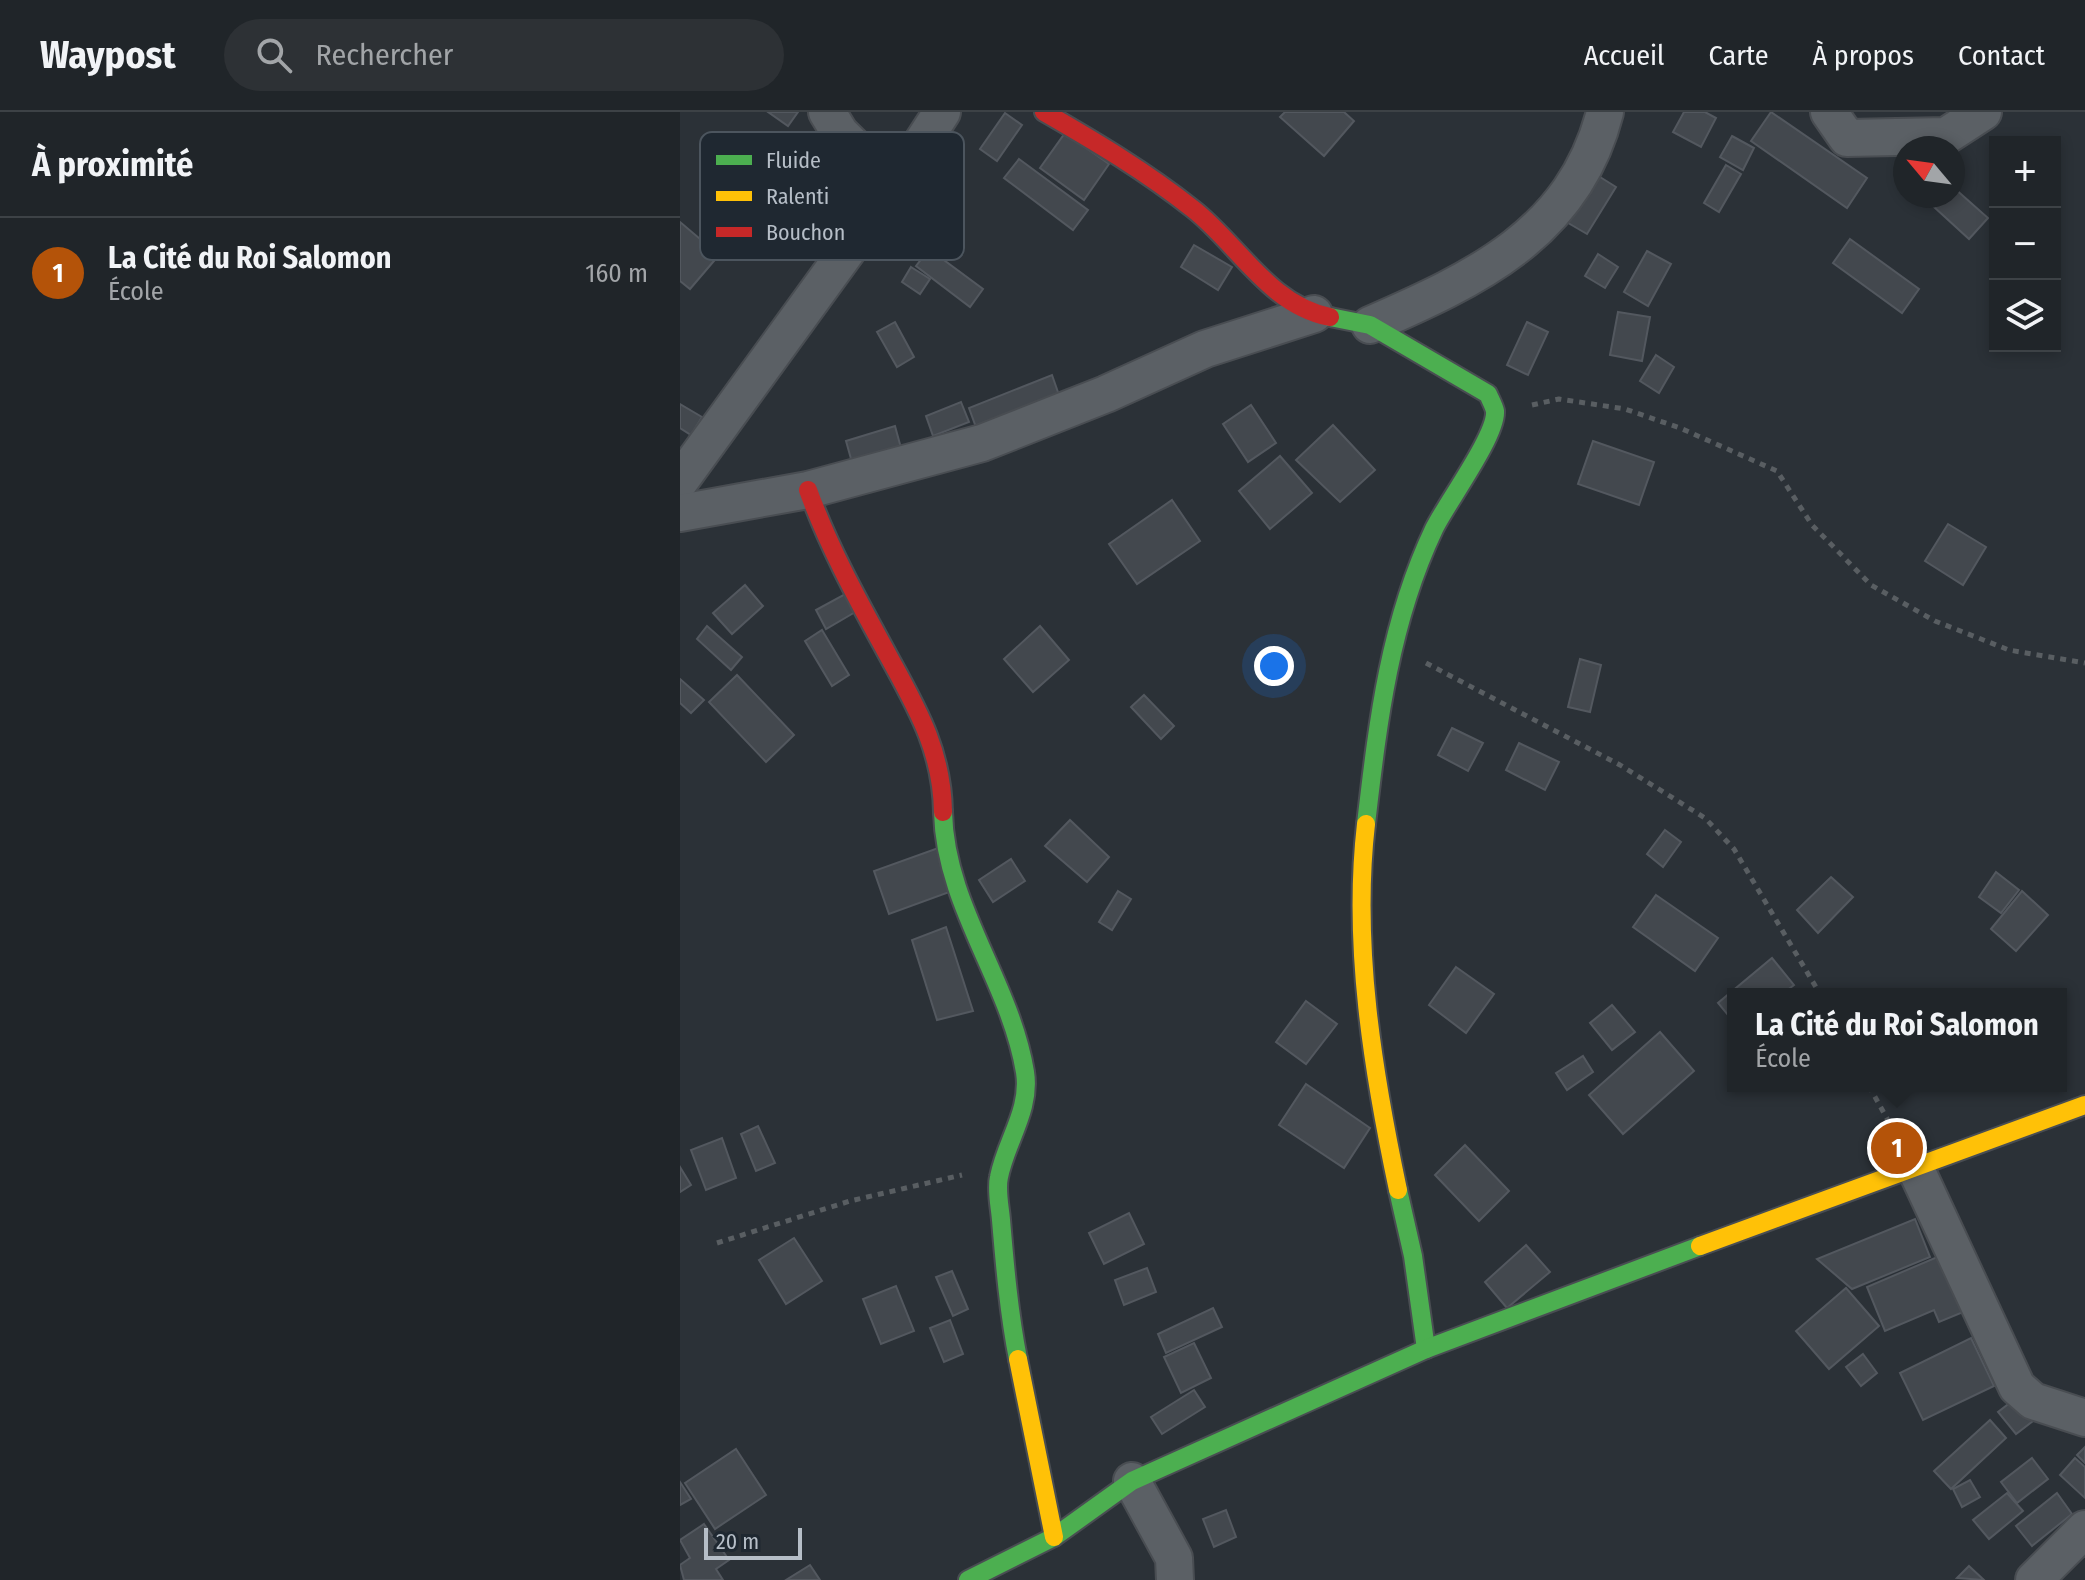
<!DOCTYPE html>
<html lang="fr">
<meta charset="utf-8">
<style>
body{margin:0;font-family:"Fira Sans Condensed",sans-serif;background:#2d3135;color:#f1f3f6}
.controls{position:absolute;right:24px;top:24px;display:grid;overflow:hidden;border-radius:0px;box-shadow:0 4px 12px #0003}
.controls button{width:72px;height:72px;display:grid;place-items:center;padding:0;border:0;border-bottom:2px solid #3d4246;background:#202529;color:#f1f3f6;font:40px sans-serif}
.compass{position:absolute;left:1213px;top:24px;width:72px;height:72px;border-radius:50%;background:#202529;box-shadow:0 4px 12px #0003;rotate:299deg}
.scale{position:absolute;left:24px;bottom:20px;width:98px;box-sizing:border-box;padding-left:8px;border:4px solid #b6bec7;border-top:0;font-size:22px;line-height:28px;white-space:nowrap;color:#b6bec7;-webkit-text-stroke:6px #1f2831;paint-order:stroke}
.you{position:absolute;left:594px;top:554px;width:28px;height:28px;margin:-20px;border:6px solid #fff;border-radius:50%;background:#1a73e8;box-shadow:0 0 0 12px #1a73e833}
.badge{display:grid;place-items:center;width:52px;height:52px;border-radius:50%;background:#b45309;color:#fff;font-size:26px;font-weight:700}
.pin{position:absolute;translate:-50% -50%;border:4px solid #fff;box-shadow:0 2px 8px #0006}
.popup{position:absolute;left:1047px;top:876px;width:340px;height:104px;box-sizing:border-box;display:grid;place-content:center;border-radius:0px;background:#202529;filter:drop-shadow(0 2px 6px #0005);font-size:26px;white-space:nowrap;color:#a2a5a8}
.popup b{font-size:30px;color:#f1f3f6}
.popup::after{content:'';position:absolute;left:50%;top:100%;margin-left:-16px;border:16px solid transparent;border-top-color:#202529}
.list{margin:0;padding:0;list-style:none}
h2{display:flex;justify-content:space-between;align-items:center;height:104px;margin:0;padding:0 32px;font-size:34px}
h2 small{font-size:26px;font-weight:400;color:#a2a5a8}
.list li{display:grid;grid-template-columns:52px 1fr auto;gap:24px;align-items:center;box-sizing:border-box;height:112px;padding:0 32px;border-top:2px solid #3d4246}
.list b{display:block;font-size:30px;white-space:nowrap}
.list p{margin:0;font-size:26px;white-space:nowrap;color:#a2a5a8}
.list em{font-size:26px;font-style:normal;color:#a2a5a8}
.icon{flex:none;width:44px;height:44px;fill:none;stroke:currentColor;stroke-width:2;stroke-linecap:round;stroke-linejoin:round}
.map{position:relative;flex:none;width:1405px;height:1468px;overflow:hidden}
header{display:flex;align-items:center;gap:48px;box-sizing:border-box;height:112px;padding:0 40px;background:#202529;border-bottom:2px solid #3d4246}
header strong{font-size:38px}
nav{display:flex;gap:44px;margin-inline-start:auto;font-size:28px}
.search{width:560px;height:72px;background:#2d3135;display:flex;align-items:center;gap:20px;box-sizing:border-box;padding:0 28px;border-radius:44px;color:#a2a5a8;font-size:30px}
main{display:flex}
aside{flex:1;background:#202529}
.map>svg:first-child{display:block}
.building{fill:#43484e;stroke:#53585f;stroke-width:2}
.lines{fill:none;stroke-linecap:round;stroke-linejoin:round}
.street-casing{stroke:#494d52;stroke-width:40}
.fast-casing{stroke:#494d52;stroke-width:22}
.slow-casing{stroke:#494d52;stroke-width:22}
.jam-casing{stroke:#494d52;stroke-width:22}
.path{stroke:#595e62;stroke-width:5;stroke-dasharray:6 6;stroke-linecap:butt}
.street{stroke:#5b6065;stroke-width:36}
.fast{stroke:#4caf50;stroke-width:18}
.slow{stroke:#ffc107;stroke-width:18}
.jam{stroke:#c62828;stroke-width:18}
.key{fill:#1f2831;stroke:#4c555e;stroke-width:2}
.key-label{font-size:22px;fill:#b6bec7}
</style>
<header>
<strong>Waypost</strong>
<div class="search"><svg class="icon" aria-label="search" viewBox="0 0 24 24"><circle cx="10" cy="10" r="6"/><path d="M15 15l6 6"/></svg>Rechercher</div>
<nav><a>Accueil</a><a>Carte</a><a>À propos</a><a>Contact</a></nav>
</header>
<main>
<aside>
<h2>À proximité<small></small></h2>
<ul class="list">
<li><span class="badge">1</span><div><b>La Cité du Roi Salomon</b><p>École</p></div><em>160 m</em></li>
</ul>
</aside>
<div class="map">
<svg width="1405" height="1468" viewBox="0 0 1405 1468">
<rect width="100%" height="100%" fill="#2b3137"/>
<!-- building -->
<g class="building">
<path d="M88,0H118L108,14Z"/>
<path d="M605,0H664L674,9L644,44L600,5Z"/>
<path d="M1004,0H1025L1036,6L1021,35L993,20Z"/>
<path d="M1091,0L1187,66L1167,96L1071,29Z"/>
<path d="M325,1L342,13L317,49L300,37Z"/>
<path d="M385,21L429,52L404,88L360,56Z"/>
<path d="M1052,24L1074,36L1063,58L1040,45Z"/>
<path d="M339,47L408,98L393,118L324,66Z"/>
<path d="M1046,53L1061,62L1039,100L1024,91Z"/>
<path d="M912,60L936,75L907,122L883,108Z"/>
<path d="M1273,75L1308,106L1289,127L1242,84H1273Z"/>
<path d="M259,107L283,128L269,145L245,123Z"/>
<path d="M0,110L39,143L10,177L0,169Z"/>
<path d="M1170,127L1239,177L1222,201L1153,151Z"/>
<path d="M514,133L552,155L538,178L501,155Z"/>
<path d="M249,137L303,177L290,195L236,154Z"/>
<path d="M967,139L991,152L968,194L944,180Z"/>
<path d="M918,142L938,155L925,176L905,164Z"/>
<path d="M231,155L250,167L240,182L222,170Z"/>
<path d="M938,200L970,205L962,249L930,243Z"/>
<path d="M215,210L234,245L217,255L197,220Z"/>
<path d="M847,210L868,220L848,263L827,253Z"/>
<path d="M976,243L994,255L979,281L960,269Z"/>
<path d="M372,263L380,286L297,318L289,296Z"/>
<path d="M281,290L289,310L253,324L246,304Z"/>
<path d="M0,292L22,305L11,323L0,316Z"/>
<path d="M571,293L596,331L568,350L543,312Z"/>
<path d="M653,313L695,358L660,390L616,348Z"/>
<path d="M215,314L227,358L178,372L166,329Z"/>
<path d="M913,329L974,350L959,393L898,372Z"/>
<path d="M600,344L632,381L590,417L559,379Z"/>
<path d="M492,388L520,429L457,472L429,432Z"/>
<path d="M1268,412L1306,435L1283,473L1245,449Z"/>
<path d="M65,473L83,494L52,522L33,501Z"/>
<path d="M167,481L177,499L146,517L136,498Z"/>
<path d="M27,514L62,545L51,558L17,527Z"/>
<path d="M360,514L389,548L353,580L324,547Z"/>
<path d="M142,518L169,563L152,574L125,529Z"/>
<path d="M900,547L921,553L910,600L888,595Z"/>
<path d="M57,563L114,623L86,650L29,590Z"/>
<path d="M0,567L24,588L11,601L0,591Z"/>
<path d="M464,583L494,614L481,627L451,595Z"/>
<path d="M772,616L803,631L788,659L758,643Z"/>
<path d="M839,631L879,650L865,678L826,658Z"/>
<path d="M390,708L429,745L407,770L365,734Z"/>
<path d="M985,718L1001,730L983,755L967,742Z"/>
<path d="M261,735L275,778L209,802L194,759Z"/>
<path d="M331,747L345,769L313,790L299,768Z"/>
<path d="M1316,760L1339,778L1321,801L1299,785Z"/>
<path d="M1151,765L1173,785L1138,821L1117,798Z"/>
<path d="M438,779L451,787L432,818L419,810Z"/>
<path d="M1342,779L1368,803L1336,839L1311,817Z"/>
<path d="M976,783L1038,826L1015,859L953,815Z"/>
<path d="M266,815L293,899L257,908L232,828Z"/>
<path d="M1092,846L1114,873L1102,882H1053V909L1038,891Z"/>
<path d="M776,855L814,882L786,921L749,893Z"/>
<path d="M626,889L657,912L626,952L596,930Z"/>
<path d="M932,893L955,920L932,938L910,911Z"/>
<path d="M980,920L1014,959L943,1022L909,983Z"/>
<path d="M903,944L913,960L887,978L876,961Z"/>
<path d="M626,972L690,1016L664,1056L599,1013Z"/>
<path d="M78,1014L95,1051L76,1059L61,1022Z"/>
<path d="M42,1026L56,1066L26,1078L11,1038Z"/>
<path d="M785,1033L829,1079L799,1109L755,1063Z"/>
<path d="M0,1055L11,1073L0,1080Z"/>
<path d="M449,1101L464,1132L424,1152L409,1121Z"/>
<path d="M1235,1107L1250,1145L1172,1177L1137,1147Z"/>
<path d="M114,1126L142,1169L106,1192L79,1148Z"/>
<path d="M846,1133L870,1160L827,1196L805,1170Z"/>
<path d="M1269,1140L1293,1196L1259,1210L1254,1198L1205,1219L1187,1175Z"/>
<path d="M467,1156L476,1180L444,1193L435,1168Z"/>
<path d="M272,1159L288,1197L273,1204L256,1165Z"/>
<path d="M216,1174L234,1219L201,1232L183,1187Z"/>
<path d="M1166,1176L1199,1214L1149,1257L1116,1219Z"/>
<path d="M533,1196L542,1215L486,1241L478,1222Z"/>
<path d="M270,1208L283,1242L264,1250L250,1216Z"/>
<path d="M1291,1226L1314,1274L1243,1308L1220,1261Z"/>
<path d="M514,1231L531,1266L501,1281L484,1245Z"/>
<path d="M1183,1242L1197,1261L1181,1274L1166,1255Z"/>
<path d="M514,1278L525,1295L482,1322L471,1305Z"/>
<path d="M1335,1287L1353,1309L1336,1322L1318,1300Z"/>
<path d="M1310,1308L1326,1326L1271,1377L1254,1359Z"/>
<path d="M1405,1335V1351L1397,1343Z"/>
<path d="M56,1337L86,1383L35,1417L5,1371Z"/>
<path d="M1352,1346L1368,1367L1337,1391L1321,1370Z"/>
<path d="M1395,1346L1405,1355V1386L1380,1363Z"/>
<path d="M1290,1368L1300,1385L1282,1395L1273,1377Z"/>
<path d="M0,1370L11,1387L0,1393Z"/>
<path d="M1327,1381L1343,1399L1309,1427L1293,1408Z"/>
<path d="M1377,1381L1392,1402L1352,1434L1336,1414Z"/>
<path d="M546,1398L556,1425L534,1435L523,1407Z"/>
<path d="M24,1412L49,1448L36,1457L43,1468H4L0,1453L10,1446L0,1428Z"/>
<path d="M130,1453L140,1468H106Z"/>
<path d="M1289,1454L1304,1468L1277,1466Z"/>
</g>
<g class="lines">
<defs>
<g id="street">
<path d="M147,0L160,21L214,74"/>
<path d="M1149,0L1167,26L1266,24L1303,0"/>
<path d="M690,213C795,167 894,122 925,0"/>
<path d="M0,369L214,74L262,0"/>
<path d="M0,401L128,378L302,331L426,282L525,237L634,202"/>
<path d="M1234,1053L1337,1275L1353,1289L1405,1306"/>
<path d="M452,1369L494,1446L495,1468"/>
<path d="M1354,1468L1405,1417"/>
</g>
<g id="fast">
<path d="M650,205L690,213L808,282C810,287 814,294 815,299C817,323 766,392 754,417C709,512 698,610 686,712"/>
<path d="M263,700C265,794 330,869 345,960C351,998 326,1029 319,1065C316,1078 320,1095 321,1108C325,1155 329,1201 338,1247"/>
<path d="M718,1078L733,1144L746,1237"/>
<path d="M288,1468L374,1425L452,1369L746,1237L1020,1134"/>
</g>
<g id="slow">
<path d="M686,712C672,833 693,960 718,1078"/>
<path d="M1020,1134L1405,993"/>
<path d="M338,1247L374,1425"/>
</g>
<g id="jam">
<path d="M364,0C416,30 465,59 513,97C558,132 589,193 650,205"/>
<path d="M128,378C148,433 175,483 203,534C233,590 262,634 263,700"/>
</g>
</defs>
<!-- street casing -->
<use href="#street" class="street-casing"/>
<!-- fast casing -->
<use href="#fast" class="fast-casing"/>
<!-- slow casing -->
<use href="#slow" class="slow-casing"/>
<!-- jam casing -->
<use href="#jam" class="jam-casing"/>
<!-- path -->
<g class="path">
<path d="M852,293L879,287L945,297L1000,316L1097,359L1132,413L1191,473L1255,509L1329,538L1405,551"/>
<path d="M746,551L940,653L1025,706L1054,737L1140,882"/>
<path d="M1189,974L1215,1021"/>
<path d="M37,1131L170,1089L282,1063"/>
</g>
<!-- street -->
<use href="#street" class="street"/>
<!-- fast -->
<use href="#fast" class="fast"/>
<!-- slow -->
<use href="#slow" class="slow"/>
<!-- jam -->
<use href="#jam" class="jam"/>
</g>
<!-- legend -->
<rect x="20" y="20" width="264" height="128" rx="12" class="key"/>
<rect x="36" y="43" width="36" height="10" fill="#4caf50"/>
<rect x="36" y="79" width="36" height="10" fill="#ffc107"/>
<rect x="36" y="115" width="36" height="10" fill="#c62828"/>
<g class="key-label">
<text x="86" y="56">Fluide</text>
<text x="86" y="92">Ralenti</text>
<text x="86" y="128">Bouchon</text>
</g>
</svg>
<div class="controls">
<button>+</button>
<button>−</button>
<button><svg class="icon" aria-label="layers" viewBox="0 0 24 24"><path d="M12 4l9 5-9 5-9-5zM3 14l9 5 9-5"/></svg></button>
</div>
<svg class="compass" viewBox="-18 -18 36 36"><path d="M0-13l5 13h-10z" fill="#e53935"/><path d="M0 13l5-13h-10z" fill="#a2a5a8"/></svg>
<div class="scale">20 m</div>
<div class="you"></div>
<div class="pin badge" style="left:1217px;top:1036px">1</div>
<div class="popup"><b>La Cité du Roi Salomon</b>École</div>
</div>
</main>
